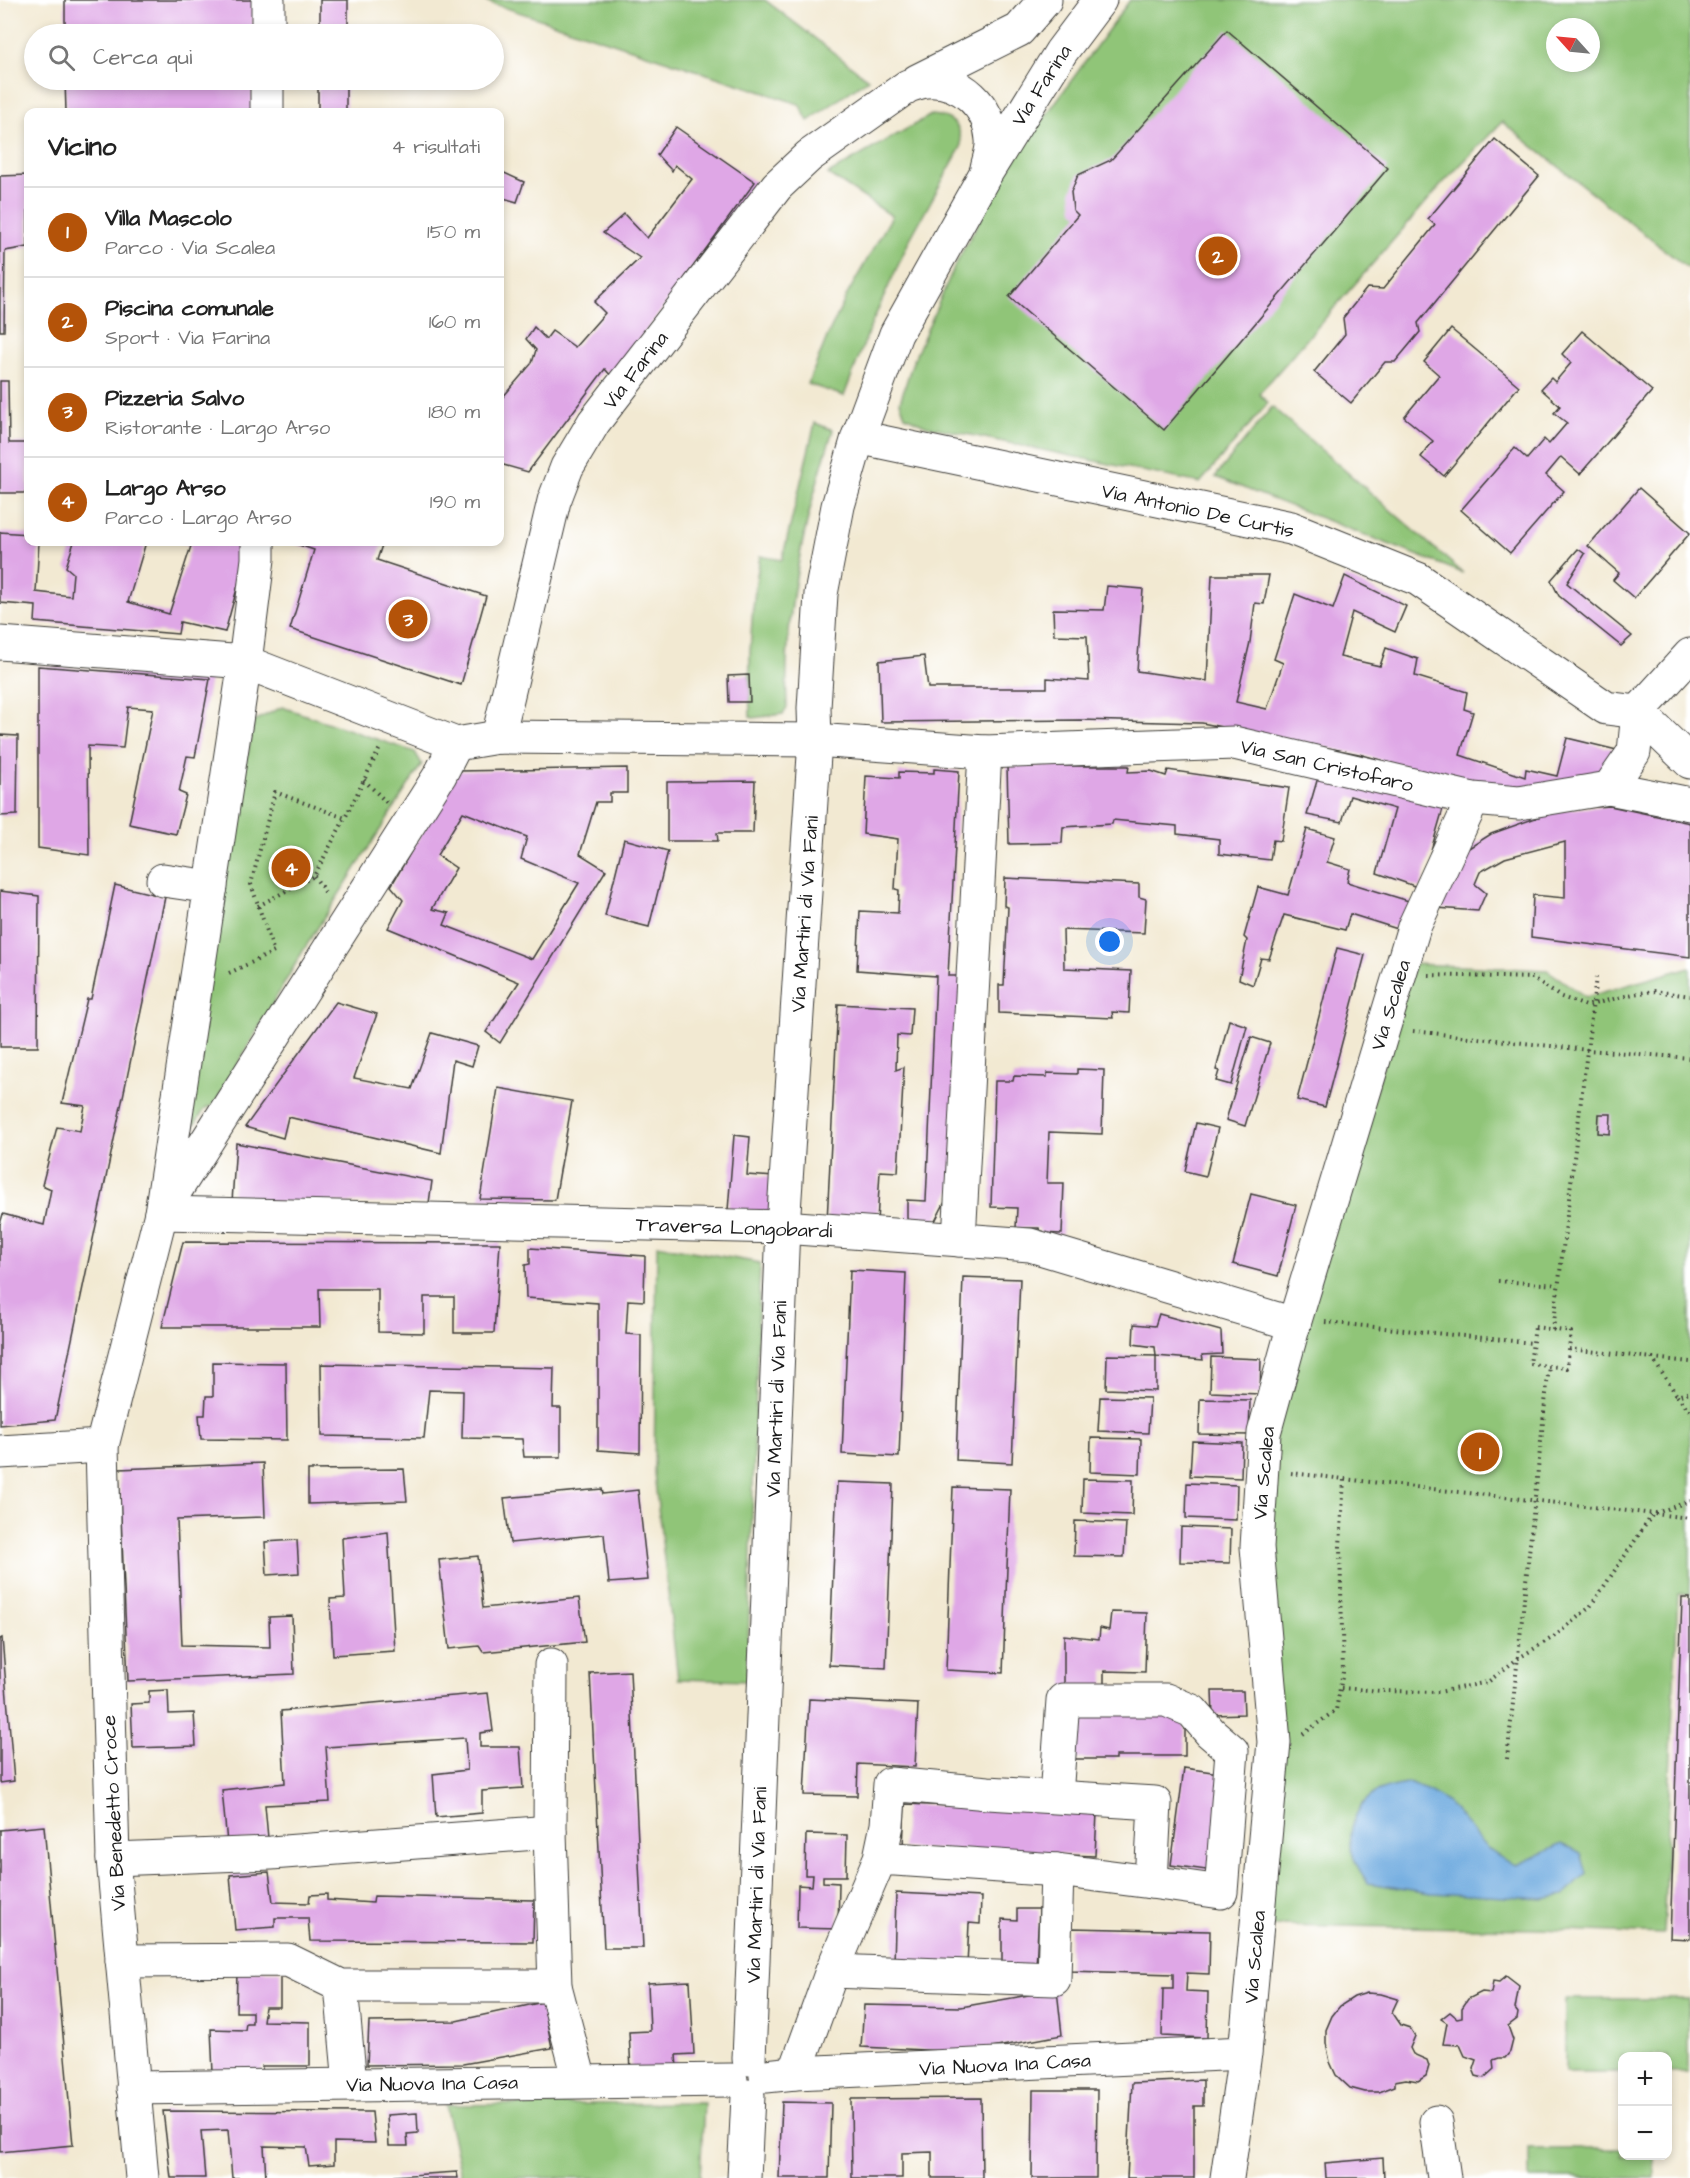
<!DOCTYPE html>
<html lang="it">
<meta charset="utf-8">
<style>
body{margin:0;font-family:"Architects Daughter",sans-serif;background:#f2f2f2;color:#222}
.controls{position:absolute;right:18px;bottom:18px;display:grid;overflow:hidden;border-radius:12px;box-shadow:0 3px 9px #0003}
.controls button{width:54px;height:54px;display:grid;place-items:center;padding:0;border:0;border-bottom:2px solid #e0e0e0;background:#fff;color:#222;font:30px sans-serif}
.compass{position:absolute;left:1546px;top:18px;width:54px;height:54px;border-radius:50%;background:#fff;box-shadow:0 3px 9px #0003;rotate:297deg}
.you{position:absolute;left:1110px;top:942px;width:21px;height:21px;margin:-15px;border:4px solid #fff;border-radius:50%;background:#1a73e8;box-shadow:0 0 0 9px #1a73e833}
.badge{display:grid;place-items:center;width:39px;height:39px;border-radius:50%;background:#b45309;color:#fff;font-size:20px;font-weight:700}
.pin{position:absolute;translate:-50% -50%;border:3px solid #fff;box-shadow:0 2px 6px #0006}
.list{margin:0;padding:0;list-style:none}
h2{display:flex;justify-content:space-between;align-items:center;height:78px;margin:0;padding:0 24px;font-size:26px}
h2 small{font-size:20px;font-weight:400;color:#767676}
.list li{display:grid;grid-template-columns:39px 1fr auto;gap:18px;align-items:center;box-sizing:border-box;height:90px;padding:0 24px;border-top:2px solid #e0e0e0}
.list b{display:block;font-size:22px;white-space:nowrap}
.list p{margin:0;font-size:20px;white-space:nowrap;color:#767676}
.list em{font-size:20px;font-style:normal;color:#767676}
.icon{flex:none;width:33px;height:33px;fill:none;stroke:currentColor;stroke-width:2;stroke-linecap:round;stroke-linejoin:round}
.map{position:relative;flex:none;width:1690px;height:2178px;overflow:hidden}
.search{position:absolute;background:#fff;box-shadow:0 3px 9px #0003;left:24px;top:24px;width:480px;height:66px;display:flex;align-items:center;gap:15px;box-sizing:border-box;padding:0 21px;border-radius:33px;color:#767676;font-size:22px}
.panel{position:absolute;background:#fff;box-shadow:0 3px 9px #0003;left:24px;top:108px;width:480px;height:438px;border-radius:12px}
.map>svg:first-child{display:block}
.green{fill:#90c578;stroke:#56704a;stroke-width:1.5;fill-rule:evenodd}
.water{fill:#6eaadf;stroke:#45637e;stroke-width:1.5}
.building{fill:#dfa7e6;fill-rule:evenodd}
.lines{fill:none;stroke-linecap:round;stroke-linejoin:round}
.minor-casing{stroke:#3c3b37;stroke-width:35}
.major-casing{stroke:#3c3b37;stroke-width:35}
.path{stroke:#3c3b37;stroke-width:4;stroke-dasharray:1.5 4.5;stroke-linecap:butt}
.minor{stroke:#fff;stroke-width:33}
.major{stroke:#fff;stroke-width:33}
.labels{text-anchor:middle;stroke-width:5;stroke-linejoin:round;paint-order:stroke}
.street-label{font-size:20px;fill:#1c1c1c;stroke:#fff}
</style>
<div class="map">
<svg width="1690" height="2178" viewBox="0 0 1690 2178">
<rect width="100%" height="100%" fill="#fff"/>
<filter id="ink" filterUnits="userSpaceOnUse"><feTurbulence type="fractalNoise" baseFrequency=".0167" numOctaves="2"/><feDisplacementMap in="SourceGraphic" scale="12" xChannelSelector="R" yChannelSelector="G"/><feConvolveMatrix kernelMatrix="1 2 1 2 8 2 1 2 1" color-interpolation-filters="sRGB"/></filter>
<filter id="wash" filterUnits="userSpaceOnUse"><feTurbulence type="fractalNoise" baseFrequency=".008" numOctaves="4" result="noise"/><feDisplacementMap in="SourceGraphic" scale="24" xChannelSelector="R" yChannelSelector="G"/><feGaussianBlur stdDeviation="1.35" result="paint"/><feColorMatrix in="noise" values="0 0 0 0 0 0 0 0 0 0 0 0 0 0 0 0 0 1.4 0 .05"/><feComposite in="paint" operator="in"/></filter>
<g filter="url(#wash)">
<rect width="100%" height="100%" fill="#f2e9d2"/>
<!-- green -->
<g class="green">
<path d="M482,0H765L868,79L808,121L799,104Z"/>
<path d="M1130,0H1690V270L1502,122L1443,183L1259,394L1268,403L1200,483L927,426L905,416L900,402L912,364L955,265L1006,173L1036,129ZM1555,27H1591V63H1555Z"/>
<path d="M931,115C952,116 962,125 961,147L910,239L872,323L844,396L808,384L827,337L848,293L892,216L828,174Z"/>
<path d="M1272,407L1463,573L1215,477Z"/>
<path d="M815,423L833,430C804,519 783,613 787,707L783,714L753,718L750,716C748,662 751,608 760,556L782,560Z"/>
<path d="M282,707L415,752L422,764L303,951L214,1105L205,1109L194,1125L177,1120L254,721Z"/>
<path d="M1414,964L1547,970L1586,997L1690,967V1594H1678L1663,1934L1539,1929L1269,1925L1270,1582L1273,1428Z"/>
<path d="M657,1245L760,1263L747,1681L678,1679L654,1473Z"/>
<path d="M1565,1999H1688V2072L1668,2073V2056H1622V2073H1565Z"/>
<path d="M704,2103L700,2178H462L445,2105Z"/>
<path d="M1529,2149H1622V2156H1654V2178H1529Z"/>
</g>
<!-- water -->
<path class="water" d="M1409,1783C1425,1789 1442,1796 1454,1809C1477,1835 1483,1853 1517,1865L1562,1844L1581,1853L1587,1874L1564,1895L1543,1899L1430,1893L1368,1883C1364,1877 1359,1870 1356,1863C1344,1838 1353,1806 1377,1792C1386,1787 1399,1786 1409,1783Z"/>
<g id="blocks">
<!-- building -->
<g class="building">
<rect x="65" y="0" width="188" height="34"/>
<rect x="320" y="0" width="28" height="34"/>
<path d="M1227,30L1388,168L1164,430L1009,297L1078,215L1073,210L1071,192L1078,175L1111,160Z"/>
<path d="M65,80H253L252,112H66Z"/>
<rect x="318" y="80" width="28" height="32"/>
<path d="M676,127L755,182L612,377L605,369L528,472L500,464V398H502L532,363L536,350L526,339L534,327L546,339L552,331L575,347L605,313L594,302L640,258L603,233L624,214L647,238L692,179L675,165L672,171L657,155Z"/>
<path d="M1495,139L1539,176L1418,323L1420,332L1395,362H1385L1351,403L1314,372L1345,334L1343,318L1367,288L1383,289L1435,225L1428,219Z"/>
<path d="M500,171L524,182L517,202L500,197Z"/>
<path d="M28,175V247L5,251L4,331H0V176Z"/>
<path d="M1451,329L1519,386L1444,476L1421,457L1433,441L1404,417L1439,375L1424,362Z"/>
<path d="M1582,331L1652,391L1580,474L1561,457L1546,475L1564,491L1510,553L1461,510L1515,448L1527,459L1544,439L1549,444L1567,423L1554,413L1560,406L1541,389L1551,378L1555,382L1571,363L1562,354Z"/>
<path d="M0,381H8L9,443H28V493H0Z"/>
<path d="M1639,488L1690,533L1634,598L1613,580L1619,573L1588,546Z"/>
<path d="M0,532L28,534V542H39L36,592L71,596L73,573L66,567L74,542H146L128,602L169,614L191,546L179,542H245L241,574L225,632L180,622L178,634L35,622L36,606L0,603Z"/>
<path d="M290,542H383L377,560L486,596L461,685L290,629L314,550Z"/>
<path d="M1578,549L1585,554L1567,583L1632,636L1621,646L1559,596L1551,580Z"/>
<path d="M1212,575H1269L1264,604L1255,603L1250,642L1236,702L1267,709L1283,663L1274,659L1295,594L1333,609L1345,576L1406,606L1395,632L1352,612L1340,657L1380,666L1386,648L1418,659L1415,676L1467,692L1464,709L1473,712L1460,755L1525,777L1526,769L1557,776L1567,738L1621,751L1610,772L1520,799L1359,754L1202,723L1080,720L881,722L879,661L924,656L928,688H1047V678L1089,681L1087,636L1054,635L1053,609L1104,610L1107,586L1143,589L1137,671L1207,681Z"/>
<path d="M38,666L210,679L195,757L187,756L179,792L186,795L176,834L129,824L153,709L128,707L123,748L88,746L89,855L38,848Z"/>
<path d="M749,675L750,702H729L728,676Z"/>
<path d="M0,735L18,736L17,815L0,816Z"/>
<path d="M1007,766H1129L1128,772L1151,771L1166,776L1168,770L1289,788L1281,841L1273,840L1270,860L1219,854V839L1177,834V826L1113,820L1112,824L1063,827L1062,843L1009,844Z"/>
<path d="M1321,767L1445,802L1420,888L1377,873L1395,809L1350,796L1342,822L1307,815Z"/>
<path d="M627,768V793H610V802H596L580,854L606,870L500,1043L486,1032L519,982L388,928L403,900L391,886L458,771ZM463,812L527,837L521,859L579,883L532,959L444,925L449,913L432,909L456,868L437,855Z"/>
<path d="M934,769L959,771L948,976H963L952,1188L932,1227H907V1200L926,1201L936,976L857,970L860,911L898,913L899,890L895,889L898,839L863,834L866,776L899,778V772L934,773Z"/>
<path d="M755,781L753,833H717L718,841H667V782Z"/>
<path d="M1610,806L1690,823V957L1531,937L1533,895L1565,898V842L1505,858L1480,872L1475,884L1486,893L1478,911L1437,908L1464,851L1491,834L1558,810Z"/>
<path d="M1307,829L1335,837L1327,862L1350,869L1347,882L1412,902L1404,931L1350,914L1345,930L1284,915L1269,959L1261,958L1253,985L1239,979L1247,940L1244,937L1258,887L1288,895Z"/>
<path d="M624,839L668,851L649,927L605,916Z"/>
<path d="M1005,878L1139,884V897L1146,899L1144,933L1063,930L1064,968L1131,971L1129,1013L1112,1012L1113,1018L999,1013V985H1004L1008,907L1004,906Z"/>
<path d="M115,885L165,897L55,1420L0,1425V1224L3,1214L44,1225L51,1189L42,1185L57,1127L80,1131L85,1106L62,1103L87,999H91Z"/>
<path d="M0,891L39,896L38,1047H0Z"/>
<path d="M1337,948L1365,955L1325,1107L1297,1100Z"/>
<path d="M336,1002L377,1014L354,1078L412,1089L432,1033L478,1046L472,1066L453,1060L441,1153L288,1117L283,1138L245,1127Z"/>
<path d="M838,1004L912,1008L910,1036L897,1035L896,1070L904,1067L898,1172L880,1171L877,1222L827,1221Z"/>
<path d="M1229,1020L1247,1026L1231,1085L1216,1081L1219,1071L1216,1070Z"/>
<path d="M1251,1037L1270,1043L1245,1126L1226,1120Z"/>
<path d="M1077,1069L1104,1070L1102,1134L1049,1132L1047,1183H1064L1062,1234L1040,1233L1039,1228H1016L1017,1208L991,1207L995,1081H1013L1014,1076L1047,1077V1073L1077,1074Z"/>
<path d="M498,1088L572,1101L555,1200L480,1199Z"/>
<path d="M1599,1114H1611L1610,1134L1598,1133Z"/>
<path d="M1196,1123L1218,1128L1206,1176L1185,1171Z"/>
<path d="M734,1135L750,1137L747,1175L774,1177L773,1213L728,1210Z"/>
<path d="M236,1143L432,1181L429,1203L232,1202Z"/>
<path d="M1251,1194L1296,1205L1278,1276L1233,1264Z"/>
<path d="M183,1242L500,1243L494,1333H454V1297H424V1333L378,1332V1289H319L320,1327H162Z"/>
<path d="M530,1248L645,1256L644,1301L628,1300L626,1334L641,1335L640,1453L598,1450V1303L526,1298L525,1265L530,1264Z"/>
<path d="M850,1270L906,1273L899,1457L842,1454Z"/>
<path d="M963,1277L1020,1279L1012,1463L956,1460Z"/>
<path d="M1159,1314L1221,1331L1222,1354L1202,1355L1203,1360L1156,1356L1155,1347L1133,1344L1134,1324L1155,1326Z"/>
<path d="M1107,1355L1156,1356V1391L1106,1389Z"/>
<path d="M1211,1357L1261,1359L1260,1394L1210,1392Z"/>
<path d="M213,1362L286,1363L287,1440L201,1439L199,1415H205L206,1396H213Z"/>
<path d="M321,1364L554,1368L553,1408H561V1457H524L522,1439L462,1438L463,1391L429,1390L424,1438L322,1436Z"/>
<path d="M1100,1397L1150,1398L1148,1433L1098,1431Z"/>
<path d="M1200,1399L1250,1400L1249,1435L1199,1434Z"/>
<path d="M1091,1438L1141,1439L1140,1474L1090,1472Z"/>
<path d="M1192,1441L1242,1443L1241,1478L1190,1476Z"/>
<path d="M263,1463L265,1517L177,1520L182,1645L270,1647L269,1617L292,1616L294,1674L128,1681L119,1469Z"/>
<path d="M404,1469L407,1501L308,1504V1470Z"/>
<path d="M1083,1479L1133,1480L1132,1515L1082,1513Z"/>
<path d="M837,1482L893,1484L886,1668L829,1665Z"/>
<path d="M1187,1483L1237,1485L1236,1520L1186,1518Z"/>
<path d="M953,1487L1010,1489L1003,1673L946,1670Z"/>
<path d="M602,1489L603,1494L638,1490L648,1580L609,1583L604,1534L510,1543L504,1498Z"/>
<path d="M1075,1521L1126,1523L1124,1557L1074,1556Z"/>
<path d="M1181,1527L1231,1529L1230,1563L1180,1562Z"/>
<path d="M388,1532L395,1651L333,1655L330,1599L345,1598L342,1538Z"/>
<path d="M297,1540L299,1573L267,1575L265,1542Z"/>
<path d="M478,1556L483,1608L579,1598L585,1642L483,1652L479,1646L449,1649L439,1560Z"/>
<path d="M1682,1598H1690V1939L1670,1938Z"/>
<path d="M1111,1612L1147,1613L1145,1672L1104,1671V1686L1064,1687V1635L1099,1639L1100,1628L1109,1630Z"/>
<path d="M2,1638L14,1781L0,1783V1639Z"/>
<path d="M630,1671L643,1948H604L590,1673Z"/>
<path d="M168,1690L169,1714L194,1713L196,1746L133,1748L131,1704L149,1703V1691Z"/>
<path d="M1212,1691H1243L1244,1714L1213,1715Z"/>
<path d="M488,1693L493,1731L480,1733V1747H520L523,1788L482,1791V1813L436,1817L433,1774L467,1770L465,1738L326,1747L330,1802L265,1805L268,1838L227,1843L222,1790L285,1783L281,1711Z"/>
<path d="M809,1699L918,1704L915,1767L858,1764L857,1796L804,1795Z"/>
<path d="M1185,1709V1756H1116V1759H1073V1713Z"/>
<path d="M1184,1768L1226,1774L1213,1871L1171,1865Z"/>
<path d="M905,1804L1097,1812L1095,1856L903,1848Z"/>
<path d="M44,1826L73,2145L0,2152V1830Z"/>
<path d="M806,1834L847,1835L846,1876H823V1882L839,1883L838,1929L797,1928L798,1885L812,1886L813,1875H805Z"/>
<path d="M269,1872L273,1902L309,1903L310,1895L327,1894V1900L373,1903L374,1896L534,1900L533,1942L310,1941L308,1918H275V1927L235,1930L230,1875Z"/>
<path d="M896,1893L981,1897L980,1924L969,1923L967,1967L894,1964Z"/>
<path d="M1017,1909H1039L1036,1968L1002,1967V1919L1017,1920Z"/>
<path d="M1070,1928L1210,1931L1209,1974L1187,1973L1186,1991L1208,1992L1207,2038L1162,2036L1163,1989H1173V1974L1069,1971Z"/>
<path d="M237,1971H280V2007H265L263,2021L310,2022V2066H262L261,2074L213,2073L211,2029L245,2030L246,2023H252V2012H236Z"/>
<path d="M1506,1976L1519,1986L1515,2009L1518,2013L1517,2019L1508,2026L1513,2040L1510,2052L1505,2058H1499L1493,2060L1494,2069L1484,2078L1476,2076L1473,2069L1476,2060L1465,2056L1460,2045L1443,2044L1447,2023L1441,2019L1450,2012L1457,2018L1462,2017V2008L1468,1999L1482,1992L1491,1993L1493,1981L1499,1982Z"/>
<path d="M690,1981L694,2054L676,2055L677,2068L631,2071L629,2032L650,2031L648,1983Z"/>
<path d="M1057,1990L1062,2035L970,2052L861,2047L864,2005L961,2007Z"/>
<path d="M1367,1993L1381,1994L1398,1999L1392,2012L1401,2025L1410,2028L1415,2036L1410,2048L1413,2054L1427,2060L1429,2066L1426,2076L1418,2081L1406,2079L1395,2081V2086L1379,2092H1365L1350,2088L1336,2075L1330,2062L1326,2043V2030L1332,2016L1340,2006L1354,1997Z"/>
<path d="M543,2002L552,2048L463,2064L367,2065L369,2022L456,2021Z"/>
<path d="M1203,2080V2106H1194V2178H1127L1132,2083Z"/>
<path d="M1033,2090H1097L1096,2178H1032Z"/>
<path d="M981,2098L982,2178H932V2152L902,2153V2178H852L851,2099Z"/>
<path d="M782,2102L831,2103L829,2178H779Z"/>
<path d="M163,2111L372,2112L375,2143L334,2142V2164L309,2166L306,2147L264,2146L266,2178H232L228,2130L201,2131L205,2178H171Z"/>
<path d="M417,2113L418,2133L407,2134L408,2146H389L387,2115Z"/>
<path d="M1383,2158L1384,2178H1326L1325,2163Z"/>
<path d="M457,2172L458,2178H395V2176Z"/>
</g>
</g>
</g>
<g filter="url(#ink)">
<use href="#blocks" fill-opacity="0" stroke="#3c3b37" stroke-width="1.5"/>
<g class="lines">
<defs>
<g id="minor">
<path d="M268,34V0"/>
<path d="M917,81L1019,30L1045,0"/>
<path d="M267,112V80"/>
<path d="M858,437L1291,528L1418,579L1606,708L1638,712"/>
<path d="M258,542V559L245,662L161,1213L783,1227L1030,1245L1294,1324"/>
<path d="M1638,712L1690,655"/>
<path d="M1638,712L1690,762"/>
<path d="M498,737L554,501L567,467L594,422L777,186L809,156L908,86C914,84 920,82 926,81C961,78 990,107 992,140C993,149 989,159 987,168"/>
<path d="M456,744L498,737L815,740L985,752L1234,743L1473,799L1519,803L1609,788L1634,752L1638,712"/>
<path d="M1609,788L1690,804"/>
<path d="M163,880L211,887"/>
<path d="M959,1240L985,752"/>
<path d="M551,1665L550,1832L555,1986L580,2081"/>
<path d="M1056,1796L1063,1700H1166L1192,1711L1210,1732L1232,1751L1221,1892L1151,1882"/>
<path d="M113,1859L271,1853L550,1832"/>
<path d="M122,1961L288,1960L341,1986H555"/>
<path d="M832,1971L1054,1979L1057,1870"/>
<path d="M341,1986L350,2084"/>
<path d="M749,2059L783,1227L815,740L814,708L821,594L838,506L858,437L896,334L986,173L1061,52L1100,0"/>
<path d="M795,2073L832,1971L880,1858L887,1825L890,1784L988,1793L1155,1803L1151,1882L1057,1870L880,1858"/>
<path d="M766,2076L795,2073L1245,2053"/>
<path d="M133,2088L731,2080"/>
<path d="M1436,2122L1444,2178"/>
<path d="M744,2178L748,2096"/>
<path d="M1227,2178L1245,2053L1274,1742L1257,1547L1264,1433L1294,1324L1414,927L1473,799"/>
</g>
<g id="major">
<path d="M0,643L245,662L456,744L440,775L409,824L161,1213L102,1446L113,1859L142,2178"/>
<path d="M0,1452L102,1446"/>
</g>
</defs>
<!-- minor casing -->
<use href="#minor" class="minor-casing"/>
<!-- major casing -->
<use href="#major" class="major-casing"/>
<!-- path -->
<g class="path">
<path d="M364,780L387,803"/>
<path d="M314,876L327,895"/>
<path d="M258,906L314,876L345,818"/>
<path d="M229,973L274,952L251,884L275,792L345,818L381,746"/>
<path d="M1429,975L1533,978L1559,996L1586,1006L1633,994L1654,991L1690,996"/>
<path d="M1413,1031L1588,1050L1690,1058"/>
<path d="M1498,1281L1558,1285"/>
<path d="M1325,1322L1533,1343"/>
<path d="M1535,1327L1571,1332L1567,1368L1530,1364Z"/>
<path d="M1553,1330L1596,977"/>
<path d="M1569,1349L1690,1362"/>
<path d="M1652,1358L1676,1394L1680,1395L1690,1392"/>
<path d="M1677,1396L1690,1411"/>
<path d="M1291,1473L1690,1518"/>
<path d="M1341,1688L1382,1691L1439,1692L1488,1682L1517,1659L1555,1636L1590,1607L1653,1514L1690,1501"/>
<path d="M1303,1734L1336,1710L1343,1672L1340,1546L1344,1479"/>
<path d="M1507,1759L1549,1366"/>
</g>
<!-- minor -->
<use href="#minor" class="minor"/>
<!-- major -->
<use href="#major" class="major"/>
</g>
</g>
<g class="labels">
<!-- street labels -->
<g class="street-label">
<text transform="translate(1041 85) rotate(-57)" y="7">Via Farina</text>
<text transform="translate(635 370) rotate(-52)" y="7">Via Farina</text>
<text transform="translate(1198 510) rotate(12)" y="7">Via Antonio De Curtis</text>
<text transform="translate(1327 765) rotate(13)" y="7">Via San Cristofaro</text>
<text transform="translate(804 914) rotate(-86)" y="7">Via Martiri di Via Fani</text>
<text transform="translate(1390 1005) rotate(-73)" y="7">Via Scalea</text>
<text transform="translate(734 1227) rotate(2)" y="7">Traversa Longobardi</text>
<text transform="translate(776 1399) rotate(-88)" y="7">Via Martiri di Via Fani</text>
<text transform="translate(1263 1473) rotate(-85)" y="7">Via Scalea</text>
<text transform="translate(113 1813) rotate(-93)" y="7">Via Benedetto Croce</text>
<text transform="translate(756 1885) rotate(-88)" y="7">Via Martiri di Via Fani</text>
<text transform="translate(1254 1957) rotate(-85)" y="7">Via Scalea</text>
<text transform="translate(1005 2064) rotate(-3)" y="7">Via Nuova Ina Casa</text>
<text transform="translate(432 2083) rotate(-1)" y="7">Via Nuova Ina Casa</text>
</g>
</g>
</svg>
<div class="controls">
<button>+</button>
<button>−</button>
</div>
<svg class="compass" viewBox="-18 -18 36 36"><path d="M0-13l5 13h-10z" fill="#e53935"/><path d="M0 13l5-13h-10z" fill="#767676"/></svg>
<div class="you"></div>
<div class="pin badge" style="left:1480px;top:1452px">1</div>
<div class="pin badge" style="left:1218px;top:256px">2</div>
<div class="pin badge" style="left:408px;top:619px">3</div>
<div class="pin badge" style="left:291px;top:868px">4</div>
<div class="search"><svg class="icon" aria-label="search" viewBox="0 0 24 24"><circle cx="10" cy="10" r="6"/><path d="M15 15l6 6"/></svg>Cerca qui</div>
<section class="panel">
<h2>Vicino<small>4 risultati</small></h2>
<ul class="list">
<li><span class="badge">1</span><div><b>Villa Mascolo</b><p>Parco · Via Scalea</p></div><em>150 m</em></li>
<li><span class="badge">2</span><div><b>Piscina comunale</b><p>Sport · Via Farina</p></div><em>160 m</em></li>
<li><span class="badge">3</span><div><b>Pizzeria Salvo</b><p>Ristorante · Largo Arso</p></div><em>180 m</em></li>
<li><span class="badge">4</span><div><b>Largo Arso</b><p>Parco · Largo Arso</p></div><em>190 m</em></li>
</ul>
</section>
</div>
